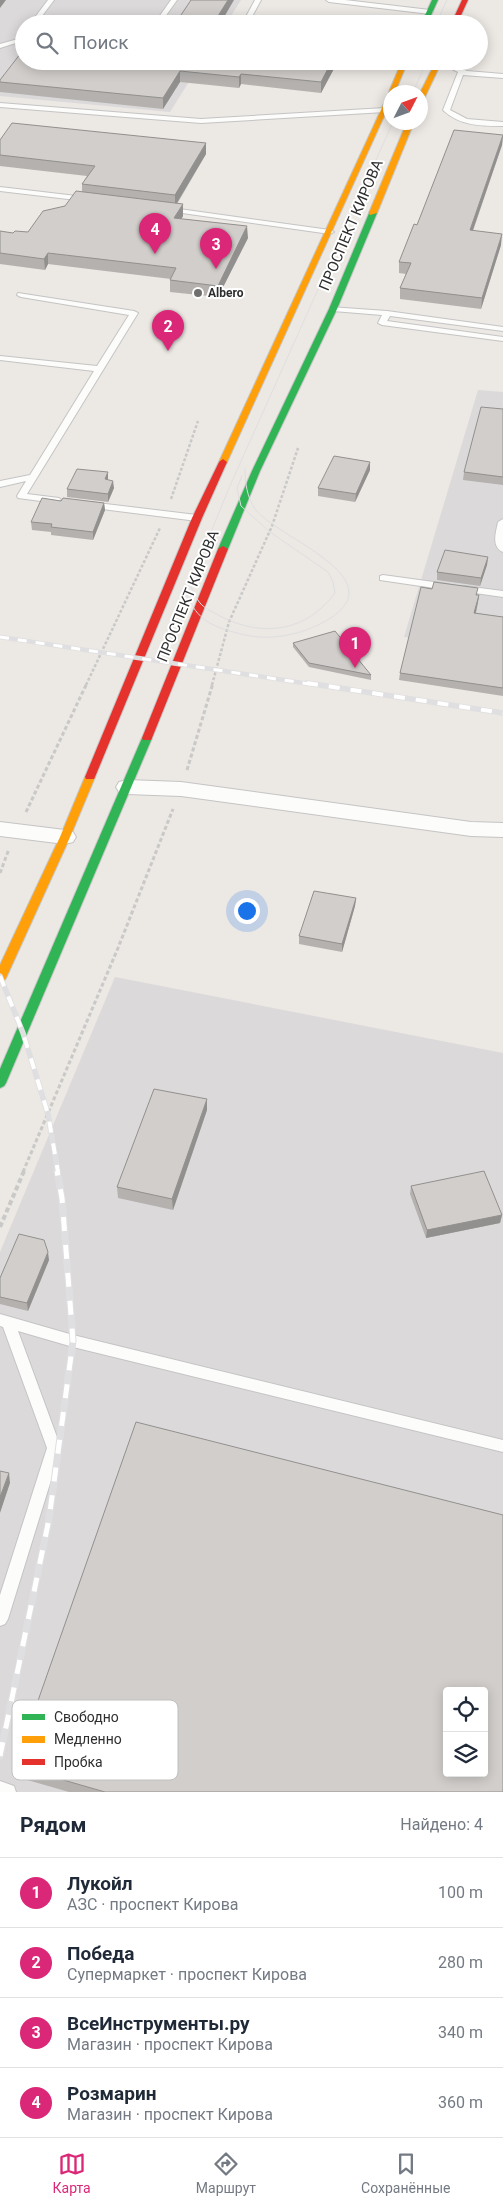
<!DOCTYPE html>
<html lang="ru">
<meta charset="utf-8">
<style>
body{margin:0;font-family:Roboto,sans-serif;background:#f2f2f3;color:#1f2937}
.controls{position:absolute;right:15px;bottom:15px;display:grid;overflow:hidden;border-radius:5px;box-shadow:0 2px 12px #0003}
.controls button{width:45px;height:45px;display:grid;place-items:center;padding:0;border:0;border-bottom:1px solid #e0e1e3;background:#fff;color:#1f2937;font:25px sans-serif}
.compass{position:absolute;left:383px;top:85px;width:45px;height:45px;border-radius:50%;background:#fff;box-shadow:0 2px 12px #0003;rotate:48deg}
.you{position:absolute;left:246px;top:910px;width:18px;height:18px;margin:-12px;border:4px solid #fff;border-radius:50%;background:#1a73e8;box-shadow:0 0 0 8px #1a73e833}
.badge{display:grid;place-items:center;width:32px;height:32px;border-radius:50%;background:#db2777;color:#fff;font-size:16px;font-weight:700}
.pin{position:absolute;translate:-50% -41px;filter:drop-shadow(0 1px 2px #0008)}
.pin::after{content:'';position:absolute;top:26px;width:18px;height:15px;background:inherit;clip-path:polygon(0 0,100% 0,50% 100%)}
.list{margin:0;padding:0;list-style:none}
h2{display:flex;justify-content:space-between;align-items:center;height:65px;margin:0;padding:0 20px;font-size:21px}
h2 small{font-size:16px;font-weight:400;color:#747a83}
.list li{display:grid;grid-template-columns:32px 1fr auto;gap:15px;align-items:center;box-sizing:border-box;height:70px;padding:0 20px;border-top:1px solid #e0e1e3}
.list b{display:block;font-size:19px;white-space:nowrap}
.list p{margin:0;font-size:16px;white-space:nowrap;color:#747a83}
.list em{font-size:16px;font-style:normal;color:#747a83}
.icon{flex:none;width:28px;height:28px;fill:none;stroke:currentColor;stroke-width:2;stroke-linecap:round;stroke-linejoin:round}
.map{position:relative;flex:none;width:503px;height:1792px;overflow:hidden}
.search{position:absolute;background:#fff;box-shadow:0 2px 12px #0003;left:15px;right:15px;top:15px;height:55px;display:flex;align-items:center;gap:12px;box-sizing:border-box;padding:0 18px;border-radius:28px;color:#747a83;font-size:19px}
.sheet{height:345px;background:#fff}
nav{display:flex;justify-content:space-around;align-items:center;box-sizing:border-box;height:70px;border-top:1px solid #e0e1e3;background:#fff;font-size:14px;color:#747a83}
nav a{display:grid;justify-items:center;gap:2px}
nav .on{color:#db2777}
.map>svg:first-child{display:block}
.industrial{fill:#dcd9db;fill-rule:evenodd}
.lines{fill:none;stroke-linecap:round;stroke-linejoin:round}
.lane-casing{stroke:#c5c4c5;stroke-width:2}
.street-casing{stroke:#c5c4c5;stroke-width:2}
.fast-casing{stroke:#c6c5c4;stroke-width:2}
.slow-casing{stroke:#c6c5c4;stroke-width:2}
.jam-casing{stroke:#c6c5c4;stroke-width:2}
.path-far2{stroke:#c9c9c8;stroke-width:2.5;stroke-dasharray:3 2;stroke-linecap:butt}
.path-far1{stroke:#c9c9c8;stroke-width:3;stroke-dasharray:4 2.5;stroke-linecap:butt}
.path{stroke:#c9c9c8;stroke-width:4;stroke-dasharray:5 3;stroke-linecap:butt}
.lane{fill:#fcfcfb;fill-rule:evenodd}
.street{fill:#fcfcfb;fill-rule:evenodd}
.fast{fill:#30b455;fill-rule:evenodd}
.slow{fill:#ff9f0a;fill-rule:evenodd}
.jam{fill:#e5322d;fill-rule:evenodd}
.tram{stroke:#dfdfe1;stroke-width:1}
.rail-far2-casing{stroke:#dfdfe1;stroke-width:4.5}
.rail-far1-casing{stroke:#dfdfe1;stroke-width:5.5}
.rail-casing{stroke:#dfdfe1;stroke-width:7}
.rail-far2{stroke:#fff;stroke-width:3;stroke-dasharray:9;stroke-linecap:butt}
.rail-far1{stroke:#fff;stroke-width:4;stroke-dasharray:11;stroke-linecap:butt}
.rail{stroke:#fff;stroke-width:5;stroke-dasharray:14;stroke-linecap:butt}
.wall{fill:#b4b1af}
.shaded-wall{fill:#92908e}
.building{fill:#d1cecb;stroke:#92908e;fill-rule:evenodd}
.poi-dot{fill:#706f6e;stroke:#fff;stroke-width:2}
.labels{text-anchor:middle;stroke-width:4;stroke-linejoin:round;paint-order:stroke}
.far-poi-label{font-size:12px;font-weight:bold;fill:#2e2e2e;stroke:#fff;text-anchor:start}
.street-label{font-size:15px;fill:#2e2e2e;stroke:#fff}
.key{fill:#fff;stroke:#c0c0c0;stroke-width:1}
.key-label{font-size:14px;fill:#2e2e2e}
</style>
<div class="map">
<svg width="503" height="1792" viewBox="0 0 503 1792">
<rect width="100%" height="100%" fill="#ece8e4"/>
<!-- industrial -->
<g class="industrial">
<path d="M0,0H241L226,24H24V61H202L170,112L0,96Z"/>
<path d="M478,390L503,392V651L404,637Z"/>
<path d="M115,977L503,1053V1792H0V1252ZM447,1691H484V1773H447Z"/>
</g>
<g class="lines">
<defs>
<g id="lane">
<path d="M48,0H54L36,24H30Z"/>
<path d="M171,0H177L160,24H154Z"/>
<path d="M255,0H261L248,24H242Z"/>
<path d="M326,0H345L430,10L433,12L430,14L329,2Z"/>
<path d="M24,34L22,41L0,48V44L18,39Z"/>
<path d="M436,61H445L467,71L503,74V78L463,75L450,110L467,119L503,122V126C481,126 461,126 444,111L443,110L458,72Z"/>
<path d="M0,103L201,119L385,108L388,110L385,112L201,123L0,107Z"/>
<path d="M0,187L85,197L89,199L85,201L0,191Z"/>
<path d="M165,207L330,230L334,232L330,234L168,211L164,209Z"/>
<path d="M18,293L134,311L138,313L27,494L59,498L61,500L56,503L18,498L17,496L26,481L0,487V481L30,475L94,371L0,360V356L97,366L129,315L21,297L17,295Z"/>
<path d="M330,307L387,311L503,327V331L390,316L387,321L503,337V341L382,325L378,323L382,315L333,311H330Z"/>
<path d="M89,502L197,515L202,518L197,521L86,507L84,505Z"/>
<path d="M503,519V552C491,547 496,532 498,522Z"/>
<path d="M383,575L448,584L453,587L448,590L380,580V576Z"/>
<path d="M464,586L503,591V597L461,591L459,589Z"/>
<path d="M0,1314L73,1335L503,1440V1452L73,1347L18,1331L61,1448L8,1619L5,1624L0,1626V1595L47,1448L3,1327L0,1326Z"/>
<path d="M0,1781L14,1786L16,1792H0Z"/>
</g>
<g id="street">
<path d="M127,780L181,782L471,822L503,823V837L471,836L181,796L127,794L119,792L116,787L119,782Z"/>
<path d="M0,822L65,830L73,832L76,837L73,842L65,844L0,836Z"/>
</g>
<g id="fast">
<path d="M432,0H438L427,24H421Z"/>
<path d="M370,211L377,213L337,309L260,471L228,549L223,552L220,551L218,549L252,471L329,309Z"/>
<path d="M147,735L152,738L6,1083L4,1086L0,1088V1069L142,738Z"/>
</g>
<g id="slow">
<path d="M402,61H408L395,92L390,93L389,92Z"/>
<path d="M436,61H442L423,101L420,103V93Z"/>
<path d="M390,95V103L227,462L226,464H220L219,462L387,97Z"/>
<path d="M407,122H414L377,213L370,215L369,213Z"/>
<path d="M90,773L95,777L70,837L6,978L4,981L0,982V965L60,837L85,777Z"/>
</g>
<g id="jam">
<path d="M462,0H468L457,24H451Z"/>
<path d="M223,459L227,462L202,518L95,777L94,779H86L85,777L192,518L219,462Z"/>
<path d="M223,546L228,549L152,738L151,740H143L142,738L218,549Z"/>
</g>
</defs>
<!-- lane casing -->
<use href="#lane" class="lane-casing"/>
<!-- street casing -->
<use href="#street" class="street-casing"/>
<!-- fast casing -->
<use href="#fast" class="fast-casing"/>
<!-- slow casing -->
<use href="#slow" class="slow-casing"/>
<!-- jam casing -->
<use href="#jam" class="jam-casing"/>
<!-- path-far2 -->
<g class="path-far2">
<path d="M171,499L198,421"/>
<path d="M86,685L160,528"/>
<path d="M212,685L229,622L272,526L298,448"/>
</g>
<!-- path-far1 -->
<g class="path-far1">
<path d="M187,770L213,683"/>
<path d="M26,812L87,683"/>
<path d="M0,873L9,849"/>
<path d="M23,1172L118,948L173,809"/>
</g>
<!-- path -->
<path class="path" d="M0,1227L24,1171"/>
<!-- lane -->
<use href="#lane" class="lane"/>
<!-- street -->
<use href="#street" class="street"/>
<!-- fast -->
<use href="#fast" class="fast"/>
<!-- slow -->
<use href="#slow" class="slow"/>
<!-- jam -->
<use href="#jam" class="jam"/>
<!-- tram -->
<g class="tram">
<path d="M436,24L447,0"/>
<path d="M413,92L427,61"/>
<path d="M245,469C245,483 247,497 255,509C278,539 403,580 322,623C297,636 268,641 241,634C213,627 197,621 186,593L229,488L393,122"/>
<path d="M189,582C192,589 195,597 200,603C205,609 215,613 222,617C264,638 307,631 335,593L333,582L328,572L270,532L241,506L237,488L242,476"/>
</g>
<defs>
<path id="rail-far2" d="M0,637L316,685"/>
<g id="rail-far1">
<path d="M307,683L503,713"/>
<path d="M0,976L23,1033L48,1114L58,1172"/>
</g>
<path id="rail" d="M0,1756L49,1519L73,1341L62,1198L57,1171"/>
</defs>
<!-- rail-far2 casing -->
<use href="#rail-far2" class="rail-far2-casing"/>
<!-- rail-far1 casing -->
<use href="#rail-far1" class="rail-far1-casing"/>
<!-- rail casing -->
<use href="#rail" class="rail-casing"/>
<!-- rail-far2 -->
<use href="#rail-far2" class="rail-far2"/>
<!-- rail-far1 -->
<use href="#rail-far1" class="rail-far1"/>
<!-- rail -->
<use href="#rail" class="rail"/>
</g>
<!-- wall -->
<g class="wall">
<path d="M338,61L321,93L241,84L239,88L180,82L163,109L0,92V80Z"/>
<path d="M503,135L502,145L473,231L501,245L481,309L400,299V288L406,274L399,273V262L417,225Z"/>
<path d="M0,140L206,154L177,204L183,216L181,219L248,238L218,297L170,292V280L171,279L48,264L45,270L0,264V231L13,233L28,232L65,206L82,192V184L87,176L0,166Z"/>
<path d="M503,409V485L463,480L464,472Z"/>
<path d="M370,470L355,502L318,496V488Z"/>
<path d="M108,480L114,488L108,502L67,497V489Z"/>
<path d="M61,501L104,503L105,510L93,540L51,535V532L32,530L31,522Z"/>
<path d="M488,557L487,565L480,586L437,580V572Z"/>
<path d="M432,589L479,595L478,602L476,613L503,617V696L399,680L400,673Z"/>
<path d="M293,643L371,675V680L309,667L293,647Z"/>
<path d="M356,898L355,906L342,952L299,944V936Z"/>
<path d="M207,1110L173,1210L118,1198L117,1187Z"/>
<path d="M411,1186L502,1215L500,1223L426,1238L410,1194Z"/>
<path d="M49,1260L28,1311L0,1304V1278Z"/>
<path d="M15,1766L503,1792H69L17,1777Z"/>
</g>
<!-- shaded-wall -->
<g class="shaded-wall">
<path d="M0,0H6L0,8Z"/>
<path d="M228,0H234L220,24H213Z"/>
<path d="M332,61H338L321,93V82Z"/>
<path d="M180,71V82L163,109V98Z"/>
<path d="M241,74V84L239,88V77Z"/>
<path d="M503,135L502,145L469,241L470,230Z"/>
<path d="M206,143V154L175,206V195Z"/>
<path d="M183,204V216L175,230L174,218Z"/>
<path d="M247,226L248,238L218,297V286Z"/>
<path d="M502,234L501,245L481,309L482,298Z"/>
<path d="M48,253V264L45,270L44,259Z"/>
<path d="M370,462V470L355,502L356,494Z"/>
<path d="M108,472V480L105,479Z"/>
<path d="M113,481L114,488L108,502V494Z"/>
<path d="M104,503L105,510L93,540V532Z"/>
<path d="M488,557L487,565L480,586L481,578Z"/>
<path d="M479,595L478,602L474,620V613Z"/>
<path d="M356,898L355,906L342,952V944Z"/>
<path d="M207,1099V1110L173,1210L172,1199Z"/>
<path d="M502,1215L500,1223L426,1238L427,1230Z"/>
<path d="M48,1252L49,1260L28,1311L27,1303Z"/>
<path d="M9,1473L10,1483L0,1513V1497Z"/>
</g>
<!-- building -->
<g class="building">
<path d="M191,0H228L213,24H175Z"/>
<path d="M24,49V61H332L321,82L241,74L239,77L180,71L163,98L0,82V80Z"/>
<path d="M12,123L206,143L175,195L82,184L95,166L0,155V140Z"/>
<path d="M454,130L503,135L470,230L502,234L482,298L400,288L411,263L399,262L414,224L417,225Z"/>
<path d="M76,191L183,204L174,218L247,226L218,286L170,280L176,268L48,253L44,259L0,253V231L13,233L15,231L28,232L43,211L65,206Z"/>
<path d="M481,407L503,409V477L464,472Z"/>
<path d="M334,456L370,462L356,494L318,488Z"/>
<path d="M77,469L108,472L105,479L113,481L108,494L67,489Z"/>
<path d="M42,498L61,501L63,498L104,503L93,532L51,527L52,524L31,522Z"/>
<path d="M445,550L488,557L481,578L437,572Z"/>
<path d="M434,582L478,588L476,595H479L474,613L503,617V688L400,673L421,587L432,589Z"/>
<path d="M335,631L371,675L309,663L293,643Z"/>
<path d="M314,891L356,898L342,944L299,936Z"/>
<path d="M154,1089L207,1099L172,1199L117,1187Z"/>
<path d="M484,1171L502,1215L427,1230L411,1186Z"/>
<path d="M19,1234L44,1240L48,1252L27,1303L0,1297V1278Z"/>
<path d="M136,1422L503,1515V1792H105L15,1766ZM447,1691H484V1773H447Z"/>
<path d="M0,1471L9,1473L0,1497Z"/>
</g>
<!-- markers -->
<circle class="poi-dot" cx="198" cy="293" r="5"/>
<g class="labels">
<!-- far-poi labels -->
<g class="far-poi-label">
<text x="208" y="297">Albero</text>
</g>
<!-- street labels -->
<g class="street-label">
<text transform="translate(351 225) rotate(-67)" y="5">ПРОСПЕКТ КИРОВА</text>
<text transform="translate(188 596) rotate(-68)" y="5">ПРОСПЕКТ КИРОВА</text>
</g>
</g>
<!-- legend -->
<rect x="12" y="1700" width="166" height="80" rx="8" class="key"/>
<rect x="22" y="1714" width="23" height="6" fill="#30b455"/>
<rect x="22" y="1736" width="23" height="7" fill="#ff9f0a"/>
<rect x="22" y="1759" width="23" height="6" fill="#e5322d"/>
<g class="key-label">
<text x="54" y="1722">Свободно</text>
<text x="54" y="1744">Медленно</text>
<text x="54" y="1767">Пробка</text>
</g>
</svg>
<div class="controls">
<button><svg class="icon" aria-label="locate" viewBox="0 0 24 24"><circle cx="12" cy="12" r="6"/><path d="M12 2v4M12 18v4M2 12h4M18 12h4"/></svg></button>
<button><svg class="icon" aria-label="layers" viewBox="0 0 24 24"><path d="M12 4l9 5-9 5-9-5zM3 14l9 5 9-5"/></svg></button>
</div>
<svg class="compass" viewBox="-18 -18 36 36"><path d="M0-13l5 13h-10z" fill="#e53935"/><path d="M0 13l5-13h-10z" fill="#747a83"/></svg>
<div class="you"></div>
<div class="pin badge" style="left:355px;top:668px">1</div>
<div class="pin badge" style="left:168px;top:351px">2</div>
<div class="pin badge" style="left:216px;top:269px">3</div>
<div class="pin badge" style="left:155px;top:254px">4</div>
<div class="search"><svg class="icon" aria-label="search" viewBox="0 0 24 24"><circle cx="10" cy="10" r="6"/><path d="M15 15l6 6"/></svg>Поиск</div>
</div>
<section class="sheet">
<h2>Рядом<small>Найдено: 4</small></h2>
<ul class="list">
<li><span class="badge">1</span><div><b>Лукойл</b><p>АЗС · проспект Кирова</p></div><em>100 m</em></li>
<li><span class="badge">2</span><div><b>Победа</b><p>Супермаркет · проспект Кирова</p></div><em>280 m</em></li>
<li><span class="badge">3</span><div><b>ВсеИнструменты.ру</b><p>Магазин · проспект Кирова</p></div><em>340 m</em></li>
<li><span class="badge">4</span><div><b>Розмарин</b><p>Магазин · проспект Кирова</p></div><em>360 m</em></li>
</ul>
</section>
<nav>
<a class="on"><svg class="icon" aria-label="map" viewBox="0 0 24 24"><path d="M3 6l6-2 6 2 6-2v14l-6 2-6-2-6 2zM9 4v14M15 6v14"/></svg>Карта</a>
<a><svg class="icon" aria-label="directions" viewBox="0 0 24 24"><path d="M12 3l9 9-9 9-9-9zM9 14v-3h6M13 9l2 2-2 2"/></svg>Маршрут</a>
<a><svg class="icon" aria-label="saved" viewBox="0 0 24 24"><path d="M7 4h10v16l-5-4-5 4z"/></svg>Сохранённые</a>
</nav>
